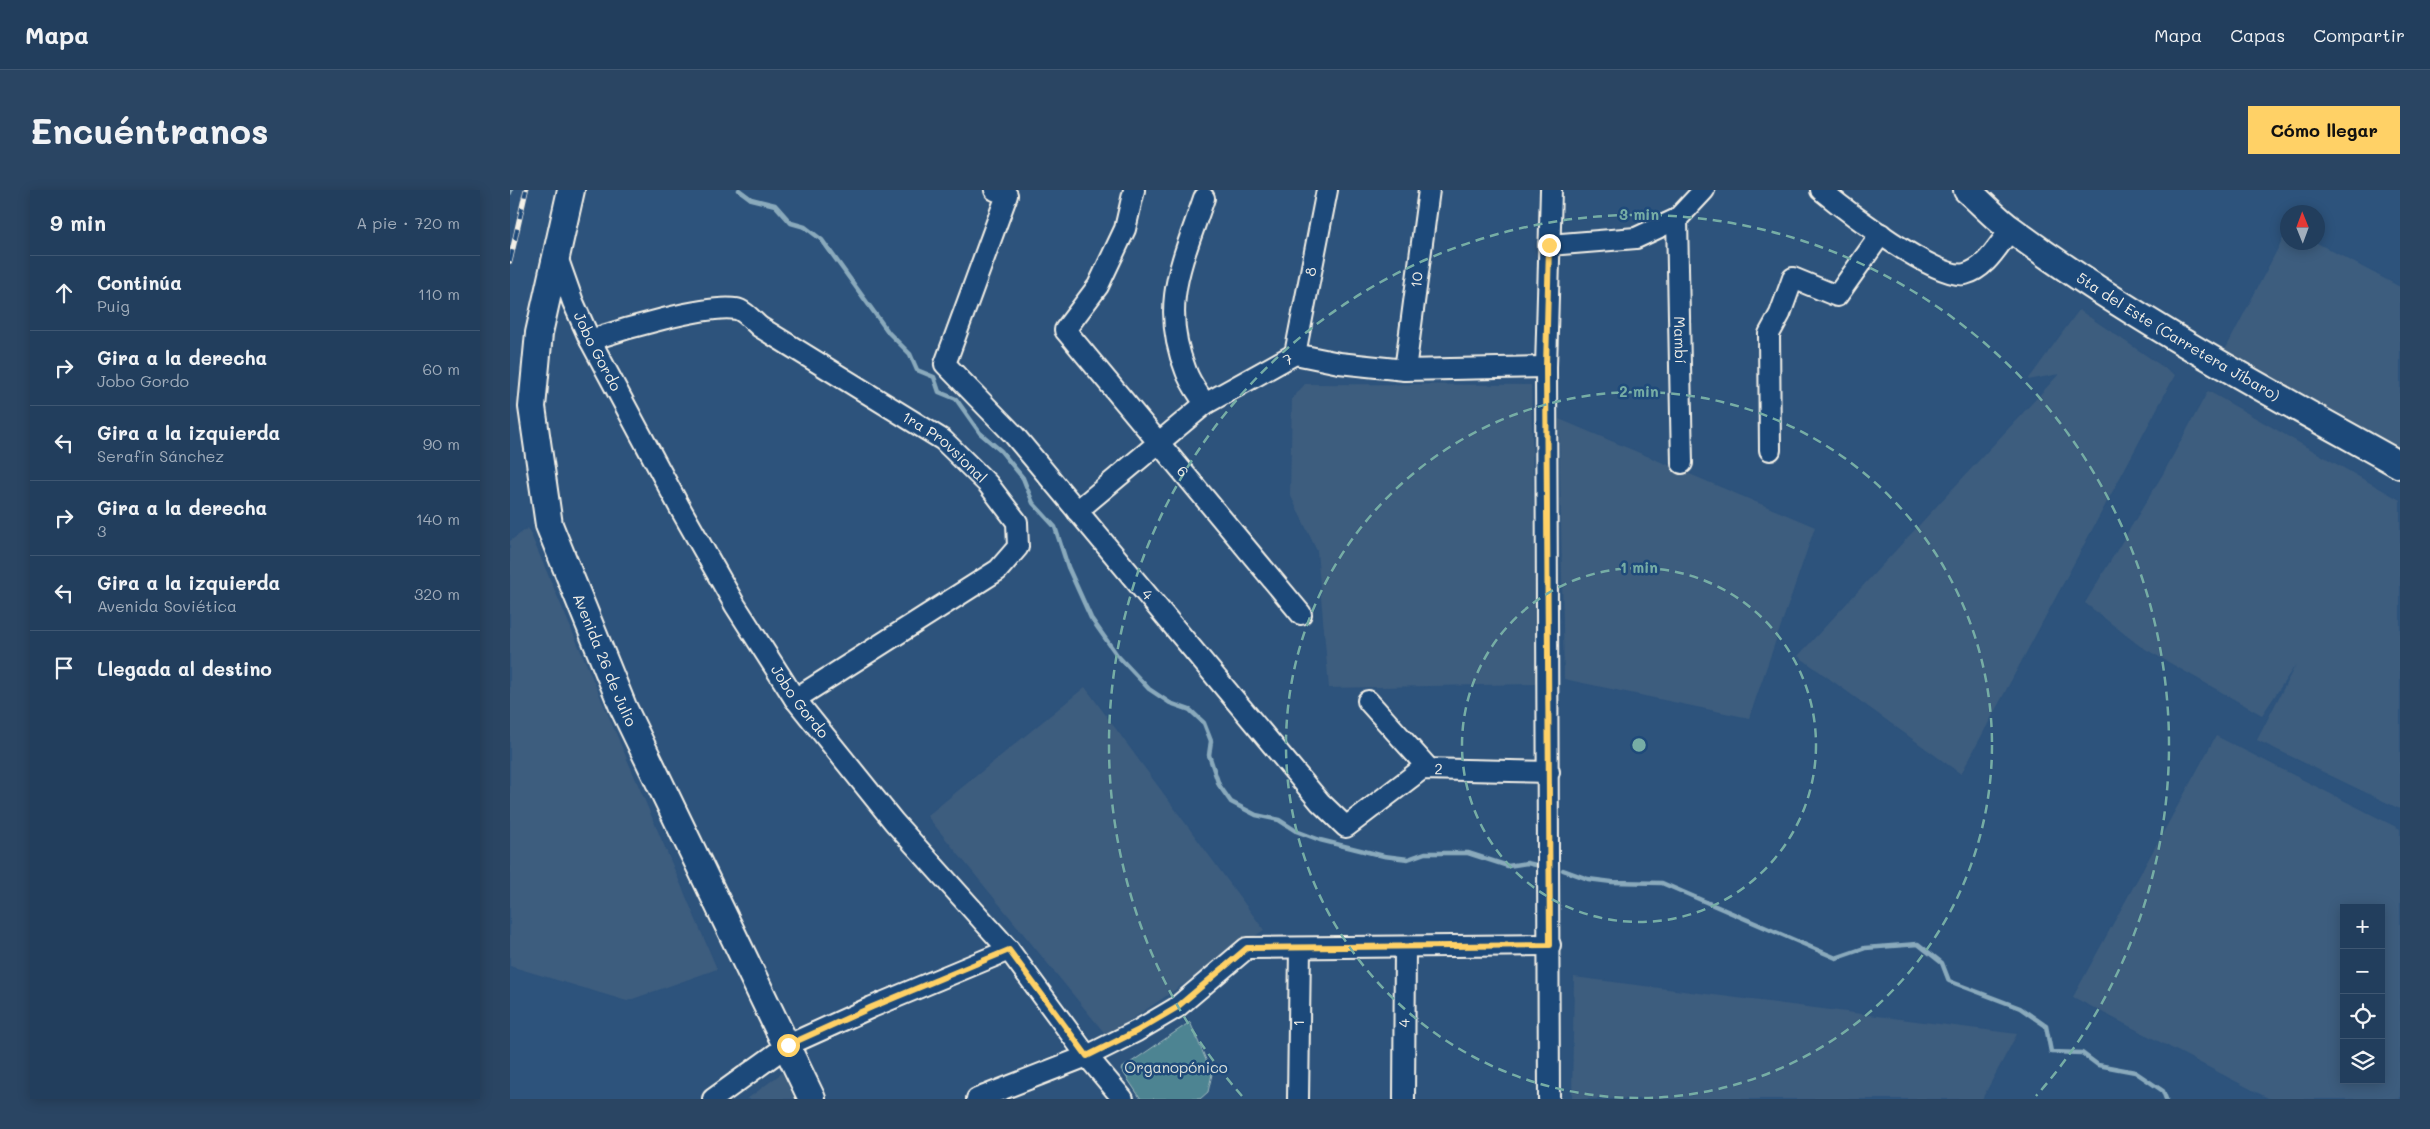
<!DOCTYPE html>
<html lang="es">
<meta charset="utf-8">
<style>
body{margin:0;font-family:Mali,sans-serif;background:#2a4563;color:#f1f3f6}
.controls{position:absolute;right:15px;bottom:15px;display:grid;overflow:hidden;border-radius:0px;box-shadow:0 2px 12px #0003}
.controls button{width:45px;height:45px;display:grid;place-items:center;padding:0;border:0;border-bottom:1px solid #3f5772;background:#223e5d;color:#f1f3f6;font:25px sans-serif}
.compass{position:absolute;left:1770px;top:15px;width:45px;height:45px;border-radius:50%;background:#223e5d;box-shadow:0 2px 12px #0003;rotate:359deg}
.stop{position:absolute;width:15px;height:15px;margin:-11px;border:4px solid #ffd166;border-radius:50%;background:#fff}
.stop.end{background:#ffd166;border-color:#fff;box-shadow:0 1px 5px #0008}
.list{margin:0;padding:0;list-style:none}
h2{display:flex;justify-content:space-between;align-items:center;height:65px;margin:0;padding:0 20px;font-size:21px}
h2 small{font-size:16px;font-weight:400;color:#a2aebc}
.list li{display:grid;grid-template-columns:32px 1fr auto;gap:15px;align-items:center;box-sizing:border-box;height:75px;padding:0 20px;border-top:1px solid #3f5772}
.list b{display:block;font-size:19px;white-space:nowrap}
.list p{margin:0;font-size:16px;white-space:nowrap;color:#a2aebc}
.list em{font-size:16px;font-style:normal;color:#a2aebc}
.icon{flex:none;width:28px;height:28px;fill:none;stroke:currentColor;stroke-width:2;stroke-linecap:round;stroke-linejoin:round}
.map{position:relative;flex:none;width:1890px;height:909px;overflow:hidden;border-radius:0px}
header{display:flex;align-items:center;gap:30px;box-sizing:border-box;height:70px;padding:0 25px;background:#223e5d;border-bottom:1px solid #3f5772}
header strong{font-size:24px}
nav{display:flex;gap:28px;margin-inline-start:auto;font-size:18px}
.intro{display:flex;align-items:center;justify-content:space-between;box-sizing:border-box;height:120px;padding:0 30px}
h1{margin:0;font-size:35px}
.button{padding:12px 22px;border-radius:0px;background:#ffd166;color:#111;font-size:18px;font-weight:700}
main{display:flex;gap:30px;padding:0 30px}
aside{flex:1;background:#223e5d;border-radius:0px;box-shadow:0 2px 12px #0003}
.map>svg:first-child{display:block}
.built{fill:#3d5d7e;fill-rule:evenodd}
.green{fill:#4e8492;stroke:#a1babd}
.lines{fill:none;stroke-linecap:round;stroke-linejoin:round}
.stream{stroke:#8aaabc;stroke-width:4.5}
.minor-casing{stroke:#f4f1e8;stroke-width:24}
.major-casing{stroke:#f4f1e8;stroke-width:30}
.minor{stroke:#1f4a7a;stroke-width:20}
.major{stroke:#1f4a7a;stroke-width:26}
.rail-casing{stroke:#f4f1e8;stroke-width:5.5}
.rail{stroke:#1f4a7a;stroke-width:4;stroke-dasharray:11;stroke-linecap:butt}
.route{stroke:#ffd166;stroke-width:6}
.ring{fill:none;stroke:#76ada5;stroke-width:2.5;stroke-dasharray:9 6}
.labels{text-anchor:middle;stroke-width:5;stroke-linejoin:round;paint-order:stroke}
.street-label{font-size:15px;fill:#f4f1e8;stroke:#1f4a7a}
.park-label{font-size:15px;fill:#dbe1db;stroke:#1f4a7a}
.centre{fill:#76ada5;stroke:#1f4a7a;stroke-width:2.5}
.ring-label{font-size:15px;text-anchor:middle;font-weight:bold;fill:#76ada5;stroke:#1f4a7a;stroke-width:5;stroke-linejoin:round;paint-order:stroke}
</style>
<header>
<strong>Mapa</strong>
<nav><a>Mapa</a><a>Capas</a><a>Compartir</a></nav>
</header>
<div class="intro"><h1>Encuéntranos</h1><a class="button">Cómo llegar</a></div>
<main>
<aside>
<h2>9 min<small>A pie · 720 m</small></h2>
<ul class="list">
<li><svg class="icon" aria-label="ahead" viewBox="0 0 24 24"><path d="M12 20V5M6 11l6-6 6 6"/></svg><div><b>Continúa</b><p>Puig</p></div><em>110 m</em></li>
<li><svg class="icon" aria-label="right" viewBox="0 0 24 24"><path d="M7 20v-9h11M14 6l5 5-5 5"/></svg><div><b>Gira a la derecha</b><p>Jobo Gordo</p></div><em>60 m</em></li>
<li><svg class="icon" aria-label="left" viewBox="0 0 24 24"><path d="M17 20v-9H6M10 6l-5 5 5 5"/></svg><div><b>Gira a la izquierda</b><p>Serafín Sánchez</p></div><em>90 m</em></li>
<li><svg class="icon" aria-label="right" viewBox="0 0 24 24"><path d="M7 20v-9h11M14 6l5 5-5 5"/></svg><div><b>Gira a la derecha</b><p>3</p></div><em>140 m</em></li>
<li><svg class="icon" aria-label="left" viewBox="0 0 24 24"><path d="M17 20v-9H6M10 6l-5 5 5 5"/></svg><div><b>Gira a la izquierda</b><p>Avenida Soviética</p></div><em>320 m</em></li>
<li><svg class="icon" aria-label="arrive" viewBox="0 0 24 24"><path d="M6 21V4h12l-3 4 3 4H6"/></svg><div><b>Llegada al destino</b></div></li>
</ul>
</aside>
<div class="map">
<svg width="1890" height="909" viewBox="0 0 1890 909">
<rect width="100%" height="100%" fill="#2d537c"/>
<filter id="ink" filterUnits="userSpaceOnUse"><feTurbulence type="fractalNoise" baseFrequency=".02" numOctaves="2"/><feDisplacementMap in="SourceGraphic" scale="10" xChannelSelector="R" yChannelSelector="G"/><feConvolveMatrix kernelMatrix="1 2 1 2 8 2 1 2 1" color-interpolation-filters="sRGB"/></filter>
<g filter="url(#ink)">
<!-- built -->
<g class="built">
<path d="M1777,41L1778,52L1807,53L1890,97V267L1711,168Z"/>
<path d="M1569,120L1665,185L1451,584L1288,466L1549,184L1518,190Z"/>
<path d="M795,194L1021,195L1027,494L819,498L807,361L780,304L782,209Z"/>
<path d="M1698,201L1890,310V619L1747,550L1786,474L1752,525L1630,456L1575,413L1653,284Z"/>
<path d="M1049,229L1305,337L1239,528L1054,489Z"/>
<path d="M18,338L207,779L117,811L0,776V351Z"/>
<path d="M575,497L754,740L597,846L417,626Z"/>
<path d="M1706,546L1890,639V909H1760L1563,807ZM1834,718H1871V890H1834Z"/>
<path d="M1064,787L1507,844L1472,909H1062Z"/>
<path d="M272,883L285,909H237Z"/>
</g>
<!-- green -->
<path class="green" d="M680,832L702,884L698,902L690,909H631L611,879Z"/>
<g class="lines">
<!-- stream -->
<g class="stream">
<path d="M229,0L241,9L265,15L281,33L295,37L312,50L379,143L400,164L407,180L424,187L429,202L446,209L470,243L491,261L513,288L523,313L545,337L558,377L581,428L607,465L639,499L660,513L680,520L694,533L701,551L699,565L709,595L721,612L746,625L769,630L786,641L810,650L874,666L898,669L915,663H958L998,676L1017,673L1026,675"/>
<path d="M0,3L1,0"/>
<path d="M1053,680L1078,689L1102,692L1152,693L1326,768L1355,758L1408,754L1432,773L1439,791L1510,818L1536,836L1541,862L1572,863L1588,875L1625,882L1653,901L1656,909"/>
</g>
<defs>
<g id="minor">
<path id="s1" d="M485,0L497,5L435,174L504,245L810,612L836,637L912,579L1039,582"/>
<path id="s2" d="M624,0L615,39L588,96L555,140L791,424"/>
<path d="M1311,0C1334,19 1428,91 1455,84C1476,79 1488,55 1501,39"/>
<path d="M694,8C673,71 649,114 676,181C680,193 689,204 695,214"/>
<path id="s3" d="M1167,29L1172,273"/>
<path d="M1039,55L1126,48L1167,29L1194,0"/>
<path id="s4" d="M46,64L63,112L80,150L170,318L225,415L285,509L384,632L499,760L577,866L613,909"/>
<path id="s5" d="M80,150C110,140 197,114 226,119C234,120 244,132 250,137L433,250L478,294L507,332L508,357L488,380L285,509"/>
<path id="s6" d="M785,164L817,0"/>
<path id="s7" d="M895,180L919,0"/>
<path d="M1260,260L1259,144L1270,124L1283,88L1327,106L1371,44"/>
<path d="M567,321L695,214L785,164L829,173L895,180L1036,177"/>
<path d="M858,511L919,579"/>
<path d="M203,909L278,855L362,817L499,760"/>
<path d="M467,909L577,866L627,841L666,818L737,758L1040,755"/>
<path id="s8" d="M788,909L790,758"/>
<path id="s9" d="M894,909L895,757"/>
<path d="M1039,909L1036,177L1041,0"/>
</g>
<g id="major">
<path id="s10" d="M61,0L29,143L22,217L39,335L113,517L302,909"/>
<path id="s11" d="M1457,0C1472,13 1486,29 1502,40C1624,130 1758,201 1890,275"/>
</g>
</defs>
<!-- minor casing -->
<use href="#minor" class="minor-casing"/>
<!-- major casing -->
<use href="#major" class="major-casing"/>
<!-- minor -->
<use href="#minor" class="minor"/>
<!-- major -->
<use href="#major" class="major"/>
<defs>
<path id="rail" d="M0,71L16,0"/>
</defs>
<!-- rail casing -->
<use href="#rail" class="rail-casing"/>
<!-- rail -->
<use href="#rail" class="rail"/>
</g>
</g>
<g class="lines" filter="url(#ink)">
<!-- route -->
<path class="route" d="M278,855L362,817L499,760L577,866L627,841L666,818L737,758L1040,755L1036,177L1039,55"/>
</g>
<!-- distance rings -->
<g class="ring">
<circle cx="1129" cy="555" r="177"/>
<circle cx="1129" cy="555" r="353"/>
<path d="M732 906A530 530 0 1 1 1526 906"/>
</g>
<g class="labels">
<!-- street labels -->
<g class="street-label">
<text dy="5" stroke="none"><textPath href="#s6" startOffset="84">8</textPath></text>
<text dy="5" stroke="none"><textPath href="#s7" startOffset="91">10</textPath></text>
<text dy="5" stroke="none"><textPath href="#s11" startOffset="258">5ta del Este (Carretera Jíbaro)</textPath></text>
<text dy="5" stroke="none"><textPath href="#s3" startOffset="121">Mambí</textPath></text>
<text dy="5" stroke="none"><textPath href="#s4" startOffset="106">Jobo Gordo</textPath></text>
<text transform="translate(778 170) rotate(-24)" y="5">7</text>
<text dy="5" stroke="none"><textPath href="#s5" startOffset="401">1ra Provsional</textPath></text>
<text dy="5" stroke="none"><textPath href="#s2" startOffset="342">6</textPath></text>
<text dy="5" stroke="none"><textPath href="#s1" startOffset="500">4</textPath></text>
<text dy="5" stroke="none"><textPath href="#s10" startOffset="486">Avenida 26 de Julio</textPath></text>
<text dy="5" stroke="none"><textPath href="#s4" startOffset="511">Jobo Gordo</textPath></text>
<text dy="5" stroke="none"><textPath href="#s1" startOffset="918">2</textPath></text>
<text dy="5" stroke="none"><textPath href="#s8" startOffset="76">1</textPath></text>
<text dy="5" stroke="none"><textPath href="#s9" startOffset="76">4</textPath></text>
</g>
<!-- park labels -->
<g class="park-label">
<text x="666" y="883">Organopónico</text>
</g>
</g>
<circle cx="1129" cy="555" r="8" class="centre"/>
<g class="ring-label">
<text x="1129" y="30">3 min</text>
<text x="1129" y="207">2 min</text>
<text x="1129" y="383">1 min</text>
</g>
</svg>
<div class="controls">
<button>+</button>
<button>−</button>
<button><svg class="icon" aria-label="locate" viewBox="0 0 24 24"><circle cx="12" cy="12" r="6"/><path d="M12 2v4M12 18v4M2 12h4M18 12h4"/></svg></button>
<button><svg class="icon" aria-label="layers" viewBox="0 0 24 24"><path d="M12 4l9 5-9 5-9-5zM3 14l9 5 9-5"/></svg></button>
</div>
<svg class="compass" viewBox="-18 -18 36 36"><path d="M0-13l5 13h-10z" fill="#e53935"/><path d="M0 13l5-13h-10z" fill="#a2aebc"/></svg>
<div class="stop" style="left:278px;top:855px"></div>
<div class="stop end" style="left:1039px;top:55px"></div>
</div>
</main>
